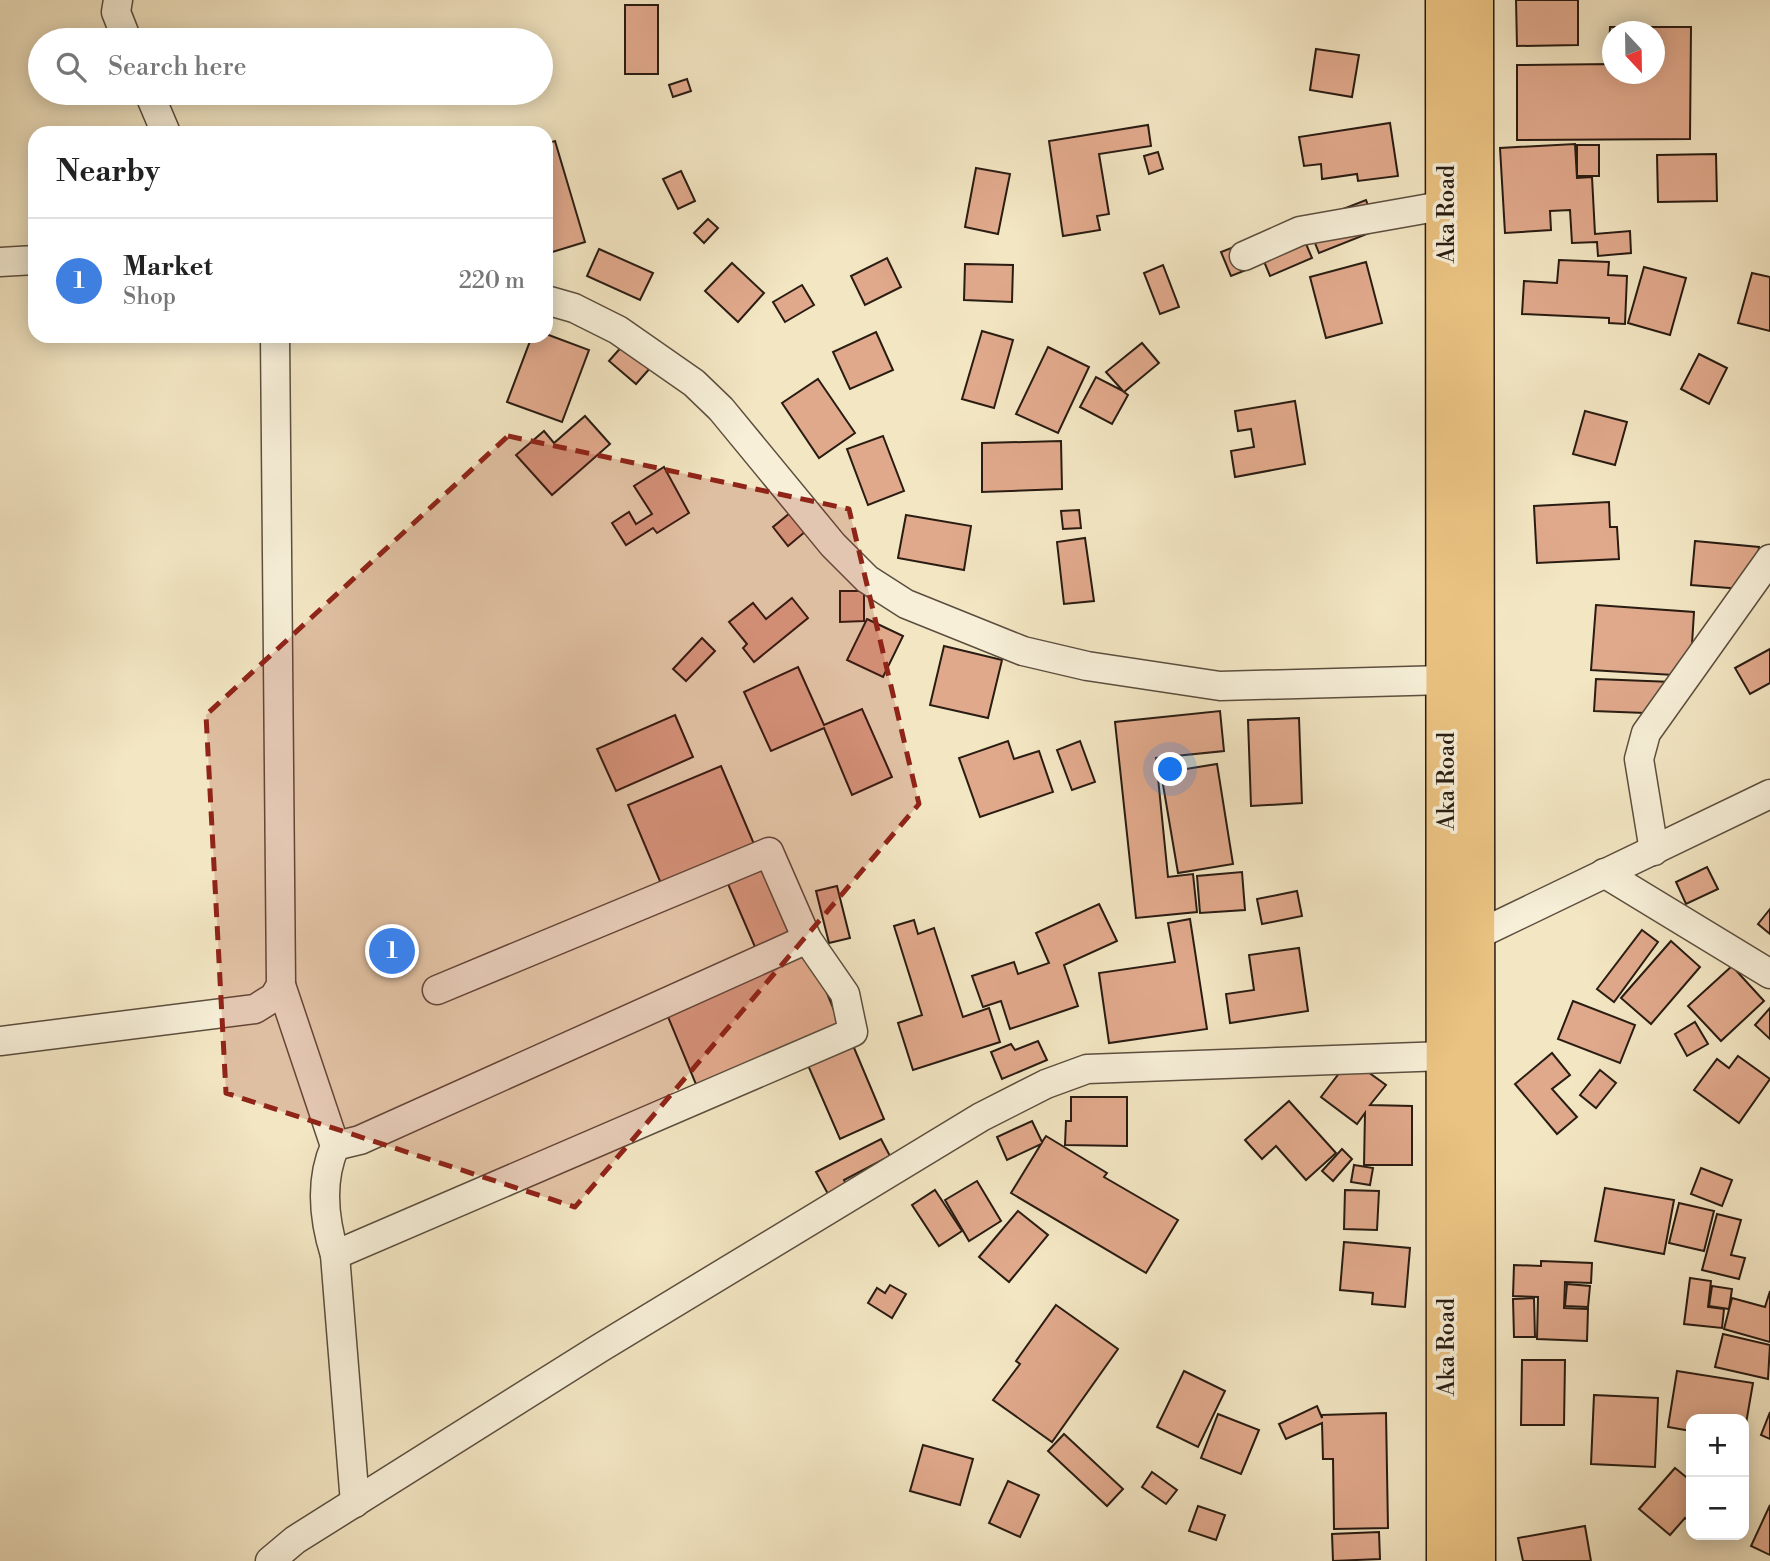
<!DOCTYPE html>
<meta charset="utf-8">
<style>
body{margin:0;font-family:"Libre Bodoni",serif;background:#f6f6f6;color:#222}
.controls{position:absolute;right:21px;bottom:21px;display:grid;overflow:hidden;border-radius:14px;box-shadow:0 4px 18px #0003}
.controls button{width:63px;height:63px;display:grid;place-items:center;padding:0;border:0;border-bottom:2px solid #e0e0e0;background:#fff;color:#222;font:35px sans-serif}
.compass{position:absolute;left:1602px;top:21px;width:63px;height:63px;border-radius:50%;background:#fff;box-shadow:0 4px 18px #0003;rotate:158deg}
.you{position:absolute;left:1171px;top:770px;width:24px;height:24px;margin:-18px;border:5px solid #fff;border-radius:50%;background:#1a73e8;box-shadow:0 0 0 10px #1a73e833}
.badge{display:grid;place-items:center;width:46px;height:46px;border-radius:50%;background:#8f2418;color:#fff;font-size:23px;font-weight:700}
.pin{position:absolute;translate:-50% -50%;border:4px solid #fff;box-shadow:0 2px 7px #0006}
.list{margin:0;padding:0;list-style:none}
h2{display:flex;justify-content:space-between;align-items:center;height:91px;margin:0;padding:0 28px;font-size:30px}
h2 small{font-size:23px;font-weight:400;color:#767676}
.list li{display:grid;grid-template-columns:46px 1fr auto;gap:21px;align-items:center;box-sizing:border-box;height:126px;padding:0 28px;border-top:2px solid #e0e0e0}
.list b{display:block;font-size:26px;white-space:nowrap}
.list p{margin:0;font-size:23px;white-space:nowrap;color:#767676}
.list em{font-size:23px;font-style:normal;color:#767676}
.icon{flex:none;width:38px;height:38px;fill:none;stroke:currentColor;stroke-width:2;stroke-linecap:round;stroke-linejoin:round}
.map{position:relative;flex:none;width:1770px;height:1561px;overflow:hidden}
.search{position:absolute;background:#fff;box-shadow:0 4px 18px #0003;left:28px;top:28px;width:525px;height:77px;display:flex;align-items:center;gap:18px;box-sizing:border-box;padding:0 24px;border-radius:38px;color:#767676;font-size:26px}
.panel{position:absolute;background:#fff;box-shadow:0 4px 18px #0003;left:28px;top:126px;width:525px;height:217px;border-radius:21px}
.map>svg:first-child{display:block}
.building{fill:#e1a98c;stroke:#291c12;stroke-width:2}
.lines{fill:none;stroke-linecap:round;stroke-linejoin:round}
.street-casing{stroke:#5c4e3e;stroke-width:31}
.primary-casing{stroke:#291c12;stroke-width:41}
.street{stroke:#f7efd8;stroke-width:28}
.primary{stroke:#eac382;stroke-width:38}
.marked{fill:#8f2418;fill-opacity:0.2;stroke:#8f2418;stroke-width:5;stroke-dasharray:14 9;stroke-linejoin:round}
.labels{text-anchor:middle;stroke-width:7;stroke-linejoin:round;paint-order:stroke}
.street-label{font-size:23px;fill:#291c12;stroke:#f7efd8}
</style>
<div class="map">
<svg width="1770" height="1561" viewBox="0 0 1770 1561">
<rect width="100%" height="100%" fill="#f3e6c3"/>
<filter id="stains"><feTurbulence type="fractalNoise" baseFrequency=".00286" numOctaves="4"/><feColorMatrix values="0 0 0 0 .2 0 0 0 0 .09 0 0 0 0 .02 0 0 0 .5 -.17"/></filter>
<radialGradient id="worn" r=".72"><stop offset=".6" stop-color="#630" stop-opacity="0"/><stop offset="1" stop-color="#630" stop-opacity=".3"/></radialGradient>
<!-- building -->
<g class="building">
<path d="M1516,0H1578V45L1517,46Z"/>
<rect x="625" y="5" width="33" height="69"/>
<path d="M1610,27H1691L1690,139L1517,140V65L1612,64V74H1654V32H1612V55H1609Z"/>
<path d="M1316,49L1359,55L1352,97L1310,90Z"/>
<path d="M687,79L691,91L673,97L669,85Z"/>
<path d="M1390,123L1398,176L1358,181L1357,174L1322,179L1321,164L1304,166L1299,137Z"/>
<path d="M1148,125L1151,146L1099,154L1109,214L1097,216L1100,230L1063,236L1049,141Z"/>
<path d="M555,141L585,242L546,254V144Z"/>
<path d="M1575,144L1577,178L1592,177L1595,234L1630,231L1631,253L1598,256L1597,242L1572,243L1570,210L1550,211L1551,230L1505,233L1500,148Z"/>
<rect x="1577" y="145" width="22" height="31"/>
<path d="M1158,152L1163,169L1149,174L1144,156Z"/>
<path d="M1716,154L1717,201L1658,202L1657,155Z"/>
<path d="M976,168L1010,174L998,234L965,227Z"/>
<path d="M681,171L695,201L678,209L663,179Z"/>
<path d="M1366,200L1377,230L1319,253L1307,223Z"/>
<path d="M708,219L718,228L704,243L694,233Z"/>
<path d="M1298,225L1312,258L1270,276L1256,242Z"/>
<path d="M1249,241L1259,265L1231,276L1221,252Z"/>
<path d="M599,249L653,273L640,300L587,276Z"/>
<path d="M887,258L901,287L865,305L851,276Z"/>
<path d="M1559,260L1609,262L1608,275L1627,276L1625,324L1609,323V318L1522,314L1524,281L1557,283Z"/>
<path d="M1366,262L1382,323L1326,338L1310,277Z"/>
<path d="M732,263L764,293L738,322L705,291Z"/>
<path d="M965,264L1013,265L1012,302L964,300Z"/>
<path d="M1163,265L1179,307L1160,314L1144,273Z"/>
<path d="M1644,267L1686,278L1670,335L1628,323Z"/>
<path d="M1752,273L1770,277V331L1738,323Z"/>
<path d="M802,285L814,305L785,322L773,302Z"/>
<path d="M982,331L1013,340L994,408L962,399Z"/>
<path d="M876,332L893,370L850,389L833,352Z"/>
<path d="M546,334L589,350L562,422L507,402L532,336Z"/>
<path d="M1142,343L1159,363L1124,392L1128,395L1112,424L1080,407L1096,377L1123,391L1106,372Z"/>
<path d="M624,344L651,367L636,384L609,361Z"/>
<path d="M1048,347L1089,367L1058,433L1016,414Z"/>
<path d="M1699,354L1727,368L1709,404L1681,389Z"/>
<path d="M818,379L855,433L819,458L782,403Z"/>
<path d="M1295,401L1305,464L1235,477L1231,451L1254,447L1251,429L1238,431L1235,411Z"/>
<path d="M1585,411L1627,422L1615,465L1573,454Z"/>
<path d="M585,416L610,444L552,495L516,455L544,431L554,443Z"/>
<path d="M883,436L904,491L868,505L847,449Z"/>
<path d="M1061,441L1062,489L982,492V443Z"/>
<path d="M664,467L689,513L657,533L653,528L626,545L612,523L629,512L636,524L652,514L634,486Z"/>
<path d="M1609,502L1610,527H1617L1619,559L1537,563L1534,506Z"/>
<path d="M796,508L812,526L788,546L773,527Z"/>
<path d="M1079,510L1081,528L1063,529L1061,511Z"/>
<path d="M906,515L971,526L964,570L898,558Z"/>
<path d="M1085,538L1094,601L1064,604L1057,542Z"/>
<path d="M1695,541L1759,547L1755,590L1691,585Z"/>
<path d="M840,591H864V621L840,622Z"/>
<path d="M792,598L808,618L754,662L743,648L747,644L729,622L753,603L766,619Z"/>
<path d="M1596,605L1694,612L1690,676L1591,670Z"/>
<path d="M867,619L903,636L883,677L847,660Z"/>
<path d="M702,638L715,651L686,681L673,669Z"/>
<path d="M944,646L1002,660L988,718L930,705Z"/>
<path d="M1770,649V683L1750,694L1735,668Z"/>
<path d="M798,667L824,725L862,709L892,777L852,795L824,728L771,751L744,692Z"/>
<path d="M1596,679L1672,682L1671,714L1594,711Z"/>
<path d="M1220,711L1224,751L1156,758L1168,877L1193,874L1197,912L1136,918L1115,722Z"/>
<path d="M675,715L693,757L616,791L597,749Z"/>
<path d="M1299,718L1302,803L1251,806L1248,720Z"/>
<path d="M1008,741L1014,759L1039,751L1053,792L980,817L959,758Z"/>
<path d="M1080,741L1095,782L1072,790L1057,750Z"/>
<path d="M1217,764L1233,864L1178,873L1161,773Z"/>
<path d="M721,766L754,844L662,886L628,805Z"/>
<path d="M767,859L800,936L758,954L725,877Z"/>
<path d="M1707,867L1718,889L1686,904L1676,882Z"/>
<path d="M1242,872L1245,910L1200,913L1197,876Z"/>
<path d="M837,886L850,938L829,943L816,891Z"/>
<path d="M1297,891L1302,916L1262,924L1257,899Z"/>
<path d="M1099,904L1117,941L1064,965L1078,1006L1010,1029L1001,1001L983,1007L972,976L1014,962L1018,974L1049,963L1036,933Z"/>
<path d="M1770,909V934L1758,924Z"/>
<path d="M1190,919L1207,1029L1109,1043L1099,973L1175,962L1168,923Z"/>
<path d="M914,920L918,934L934,928L963,1017L989,1008L1000,1042L913,1070L898,1023L922,1015L894,926Z"/>
<path d="M1642,930L1658,942L1614,1002L1597,989Z"/>
<path d="M1671,941L1700,967L1651,1024L1621,998Z"/>
<path d="M1299,948L1308,1011L1230,1023L1226,994L1254,990L1249,955Z"/>
<path d="M810,952L843,1032L700,1094L666,1012Z"/>
<path d="M1732,966L1764,1001L1721,1041L1688,1006Z"/>
<path d="M1573,1001L1635,1025L1620,1063L1558,1039Z"/>
<path d="M1770,1008V1039L1755,1025Z"/>
<path d="M1695,1022L1708,1044L1687,1056L1675,1034Z"/>
<path d="M1038,1041L1047,1060L1002,1079L991,1052L1011,1044L1015,1050Z"/>
<path d="M852,1043L884,1119L840,1139L807,1063Z"/>
<path d="M1552,1053L1570,1075L1552,1089L1577,1117L1557,1134L1515,1084Z"/>
<path d="M1738,1056L1770,1079L1739,1123L1694,1090L1717,1059L1729,1068Z"/>
<path d="M1350,1059L1386,1085L1370,1105L1412,1106V1165H1364L1365,1113L1357,1124L1321,1097Z"/>
<path d="M1600,1070L1616,1083L1596,1108L1580,1095Z"/>
<path d="M1071,1097H1127V1146L1065,1145L1066,1121H1071Z"/>
<path d="M1289,1101L1336,1153L1306,1180L1276,1146L1262,1159L1245,1140Z"/>
<path d="M1032,1121L1042,1142L1046,1136L1107,1173L1104,1177L1178,1220L1146,1273L1011,1193L1041,1144L1007,1160L997,1137Z"/>
<path d="M881,1139L890,1156L844,1180L852,1196L834,1205L816,1172Z"/>
<path d="M1342,1149L1352,1159L1333,1181L1322,1171Z"/>
<path d="M1354,1165L1373,1168L1370,1185L1351,1182Z"/>
<path d="M1701,1168L1732,1180L1722,1206L1691,1194Z"/>
<path d="M977,1181L1001,1221L969,1241L945,1200Z"/>
<path d="M1605,1188L1674,1200L1664,1254L1595,1241Z"/>
<path d="M935,1190L962,1231L939,1246L912,1205Z"/>
<path d="M1345,1190L1379,1191L1377,1230L1344,1229Z"/>
<path d="M1679,1203L1714,1211L1704,1251L1669,1243Z"/>
<path d="M1018,1211L1048,1235L1009,1282L979,1257Z"/>
<path d="M1717,1214L1741,1220L1731,1255L1745,1258L1739,1279L1702,1270Z"/>
<path d="M1344,1242L1410,1248L1405,1307L1372,1304L1373,1293L1340,1290Z"/>
<path d="M1541,1261L1592,1263L1591,1283L1565,1282L1564,1308L1588,1309L1587,1341L1537,1339L1538,1297L1513,1296L1514,1265L1541,1266Z"/>
<path d="M1690,1278L1711,1281L1708,1307L1724,1309L1722,1328L1684,1324Z"/>
<path d="M1567,1284L1590,1286L1588,1307L1565,1306Z"/>
<path d="M890,1285L906,1294L892,1318L868,1303L877,1288L885,1293Z"/>
<path d="M1712,1286L1732,1289L1729,1309L1709,1306Z"/>
<path d="M1770,1291V1342L1724,1329L1732,1298L1765,1307Z"/>
<path d="M1534,1298L1535,1337H1514L1513,1299Z"/>
<path d="M1056,1305L1118,1349L1052,1442L993,1400L1020,1364L1016,1361Z"/>
<path d="M1723,1334L1770,1345L1768,1379L1715,1367Z"/>
<path d="M1522,1360H1565L1564,1425H1521Z"/>
<path d="M1184,1371L1225,1391L1198,1447L1157,1427Z"/>
<path d="M1677,1371L1753,1383L1744,1435V1419H1691V1431L1668,1427Z"/>
<path d="M1594,1395L1658,1398L1655,1467L1591,1464Z"/>
<path d="M1317,1406L1322,1418V1415L1386,1413L1388,1528L1334,1529L1333,1459H1323L1322,1423L1286,1439L1279,1424Z"/>
<path d="M1770,1412V1439L1761,1435Z"/>
<path d="M1218,1414L1259,1430L1241,1474L1201,1458Z"/>
<path d="M1064,1434L1123,1489L1107,1506L1048,1451Z"/>
<path d="M923,1445L973,1459L960,1505L910,1491Z"/>
<path d="M1675,1468L1691,1481V1523L1685,1518L1670,1535L1639,1509Z"/>
<path d="M1152,1472L1177,1490L1166,1504L1142,1487Z"/>
<path d="M1008,1481L1039,1495L1020,1537L989,1523Z"/>
<path d="M1770,1505V1555L1751,1546Z"/>
<path d="M1198,1506L1225,1515L1216,1540L1189,1531Z"/>
<path d="M1585,1526L1591,1561H1523L1518,1538Z"/>
<path d="M1379,1532L1380,1559L1333,1561L1332,1534Z"/>
</g>
<g class="lines">
<defs>
<g id="street">
<path d="M118,0L116,12L127,40"/>
<path d="M149,93L166,133"/>
<path d="M1244,256L1300,231L1447,205"/>
<path d="M0,262L35,260"/>
<path d="M546,300L574,308L618,330L694,383L721,409L833,545L867,579L906,604L1023,651L1087,666L1220,686L1446,680"/>
<path d="M1654,851L1639,759L1646,733L1770,559"/>
<path d="M1604,873L1770,974"/>
<path d="M1477,935L1770,794"/>
<path d="M281,985L335,1146C320,1180 324,1220 335,1255L355,1503"/>
<path d="M0,1041L255,1009L274,997L281,985L275,336"/>
<path d="M335,1146L360,1140L807,939"/>
<path d="M335,1255L853,1032L845,994L807,939L769,852L437,990"/>
<path d="M270,1561L295,1540L600,1348L981,1117L1046,1084L1087,1069L1445,1056"/>
</g>
<g id="primary">
<path d="M1445,0L1446,1561"/>
<path d="M1474,0L1476,1561"/>
</g>
</defs>
<!-- street casing -->
<use href="#street" class="street-casing"/>
<!-- primary casing -->
<use href="#primary" class="primary-casing"/>
<!-- street -->
<use href="#street" class="street"/>
<!-- primary -->
<use href="#primary" class="primary"/>
</g>
<!-- marked area -->
<path class="marked" d="M508,436L849,509L919,804L575,1207L226,1093L206,715Z"/>
<g class="labels">
<!-- street labels -->
<g class="street-label">
<text transform="translate(1446 214) rotate(-90)" y="8">Aka Road</text>
<text transform="translate(1446 781) rotate(-90)" y="8">Aka Road</text>
<text transform="translate(1446 1347) rotate(-90)" y="8">Aka Road</text>
</g>
</g>
<rect width="100%" height="100%" filter="url(#stains)"/>
<rect width="100%" height="100%" fill="url(#worn)"/>
</svg>
<div class="controls">
<button>+</button>
<button>−</button>
</div>
<svg class="compass" viewBox="-18 -18 36 36"><path d="M0-13l5 13h-10z" fill="#e53935"/><path d="M0 13l5-13h-10z" fill="#767676"/></svg>
<div class="you"></div>
<div class="pin badge" style="left:392px;top:951px;background:#3f7fe0">1</div>
<div class="search"><svg class="icon" aria-label="search" viewBox="0 0 24 24"><circle cx="10" cy="10" r="6"/><path d="M15 15l6 6"/></svg>Search here</div>
<section class="panel">
<h2>Nearby<small></small></h2>
<ul class="list">
<li><span class="badge" style="background:#3f7fe0">1</span><div><b>Market</b><p>Shop</p></div><em>220 m</em></li>
</ul>
</section>
</div>
